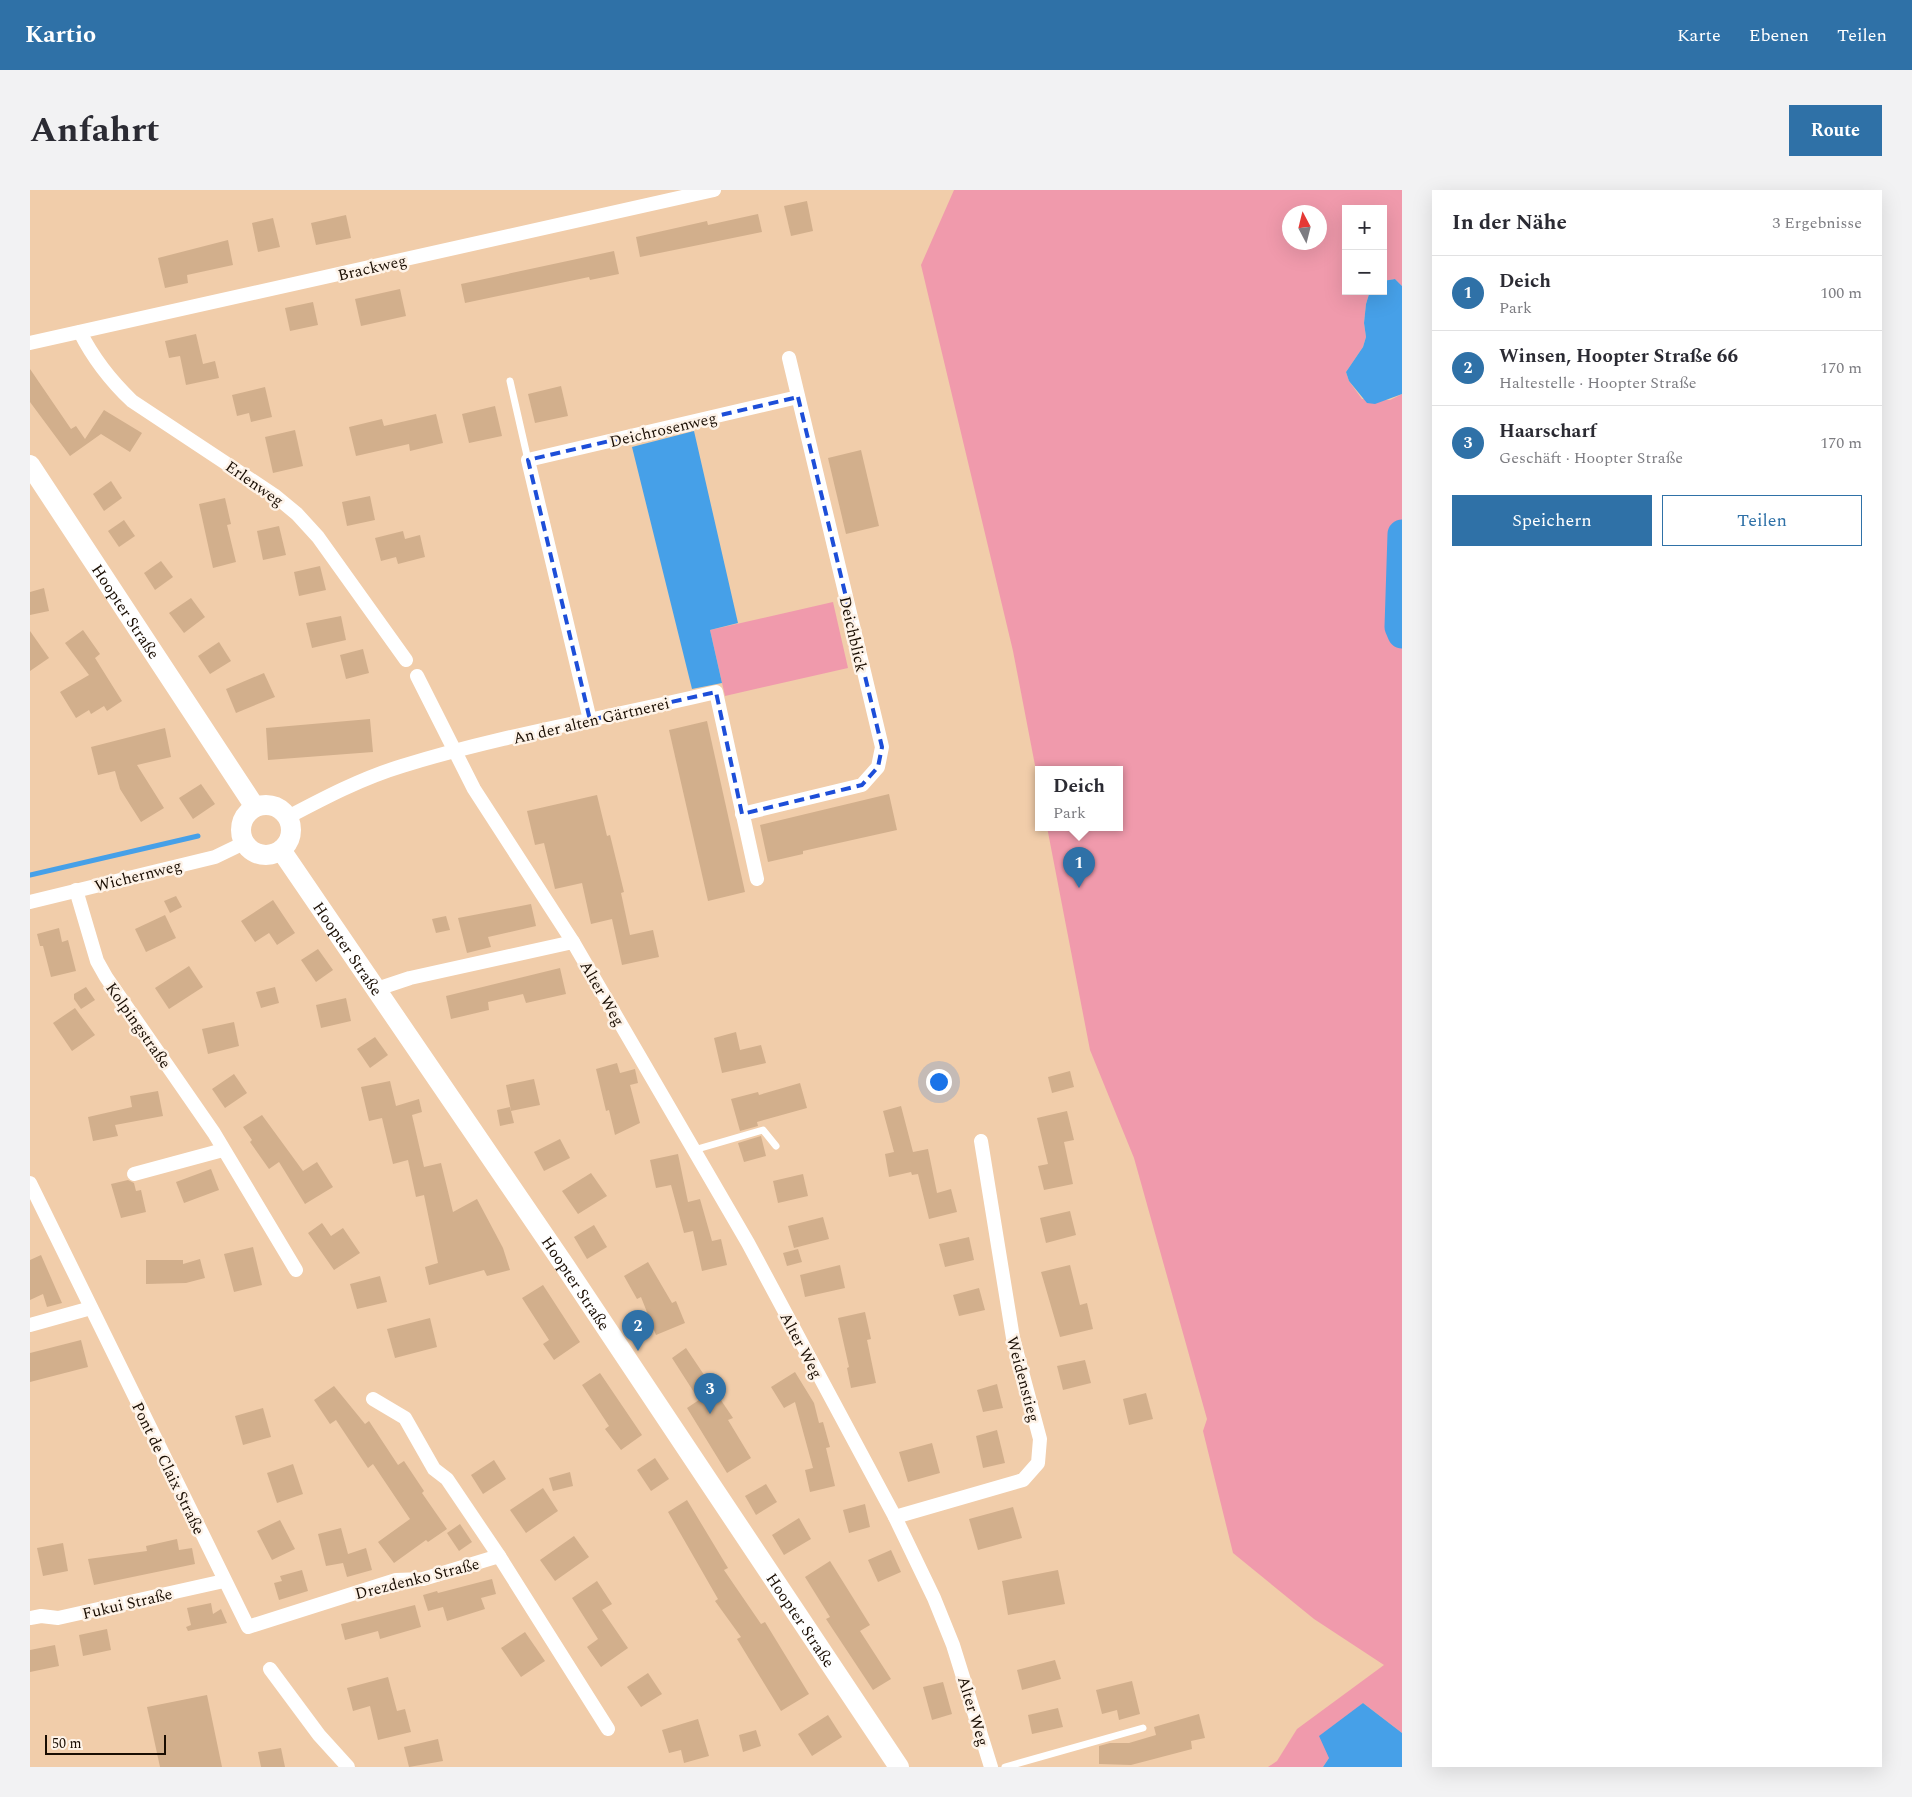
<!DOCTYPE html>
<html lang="de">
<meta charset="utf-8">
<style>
body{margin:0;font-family:Spectral,serif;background:#f2f2f3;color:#2b2b33}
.controls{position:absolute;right:15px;top:15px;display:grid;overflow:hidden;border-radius:0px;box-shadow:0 5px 20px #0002}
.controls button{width:45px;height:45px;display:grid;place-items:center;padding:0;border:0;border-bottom:1px solid #e1e1e2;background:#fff;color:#2b2b33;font:25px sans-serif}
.compass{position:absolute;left:1252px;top:15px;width:45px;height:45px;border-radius:50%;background:#fff;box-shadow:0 5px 20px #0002;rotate:353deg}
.scale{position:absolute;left:15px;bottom:12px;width:121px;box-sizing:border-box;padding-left:5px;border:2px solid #190d02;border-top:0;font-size:14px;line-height:18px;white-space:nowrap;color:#190d02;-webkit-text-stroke:4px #fef3e8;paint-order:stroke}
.you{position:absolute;left:908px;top:891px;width:18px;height:18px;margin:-12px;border:4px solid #fff;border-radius:50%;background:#1a73e8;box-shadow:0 0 0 8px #1a73e833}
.badge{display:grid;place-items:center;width:32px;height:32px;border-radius:50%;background:#2f71a7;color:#fff;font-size:16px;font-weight:700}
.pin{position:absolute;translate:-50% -41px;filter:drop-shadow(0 1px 2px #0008)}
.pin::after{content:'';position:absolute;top:26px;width:18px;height:15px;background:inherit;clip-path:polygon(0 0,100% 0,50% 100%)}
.popup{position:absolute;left:1005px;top:576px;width:88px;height:65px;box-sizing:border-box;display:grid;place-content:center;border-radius:0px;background:#fff;filter:drop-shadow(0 1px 4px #0005);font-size:16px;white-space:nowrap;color:#7c7c81}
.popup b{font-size:19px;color:#2b2b33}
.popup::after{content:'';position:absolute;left:50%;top:100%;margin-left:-10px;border:10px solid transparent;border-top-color:#fff}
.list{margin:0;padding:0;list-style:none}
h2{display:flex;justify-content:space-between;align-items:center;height:65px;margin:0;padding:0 20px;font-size:21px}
h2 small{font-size:16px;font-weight:400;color:#7c7c81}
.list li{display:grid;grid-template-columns:32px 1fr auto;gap:15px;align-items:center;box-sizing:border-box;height:75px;padding:0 20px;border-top:1px solid #e1e1e2}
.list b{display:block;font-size:19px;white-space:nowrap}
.list p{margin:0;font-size:16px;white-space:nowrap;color:#7c7c81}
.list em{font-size:16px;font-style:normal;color:#7c7c81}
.actions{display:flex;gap:10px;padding:15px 20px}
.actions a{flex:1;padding:11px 0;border:1px solid #2f71a7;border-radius:0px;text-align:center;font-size:18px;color:#2f71a7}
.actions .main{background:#2f71a7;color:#fff}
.map{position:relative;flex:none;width:1372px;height:1577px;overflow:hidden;border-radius:0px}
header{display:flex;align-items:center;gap:30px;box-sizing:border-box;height:70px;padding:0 25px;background:#2f71a7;color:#fff}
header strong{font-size:24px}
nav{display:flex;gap:28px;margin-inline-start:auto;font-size:18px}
.intro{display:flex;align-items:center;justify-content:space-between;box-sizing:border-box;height:120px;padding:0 30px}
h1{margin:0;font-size:35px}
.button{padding:12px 22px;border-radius:0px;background:#2f71a7;color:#fff;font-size:18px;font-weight:700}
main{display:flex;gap:30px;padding:0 30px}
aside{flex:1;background:#fff;border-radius:0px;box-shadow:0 5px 20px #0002}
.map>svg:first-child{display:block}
.green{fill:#f09aac;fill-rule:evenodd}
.water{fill:#46a0e8}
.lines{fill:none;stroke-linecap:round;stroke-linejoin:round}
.stream{stroke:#46a0e8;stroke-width:5}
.river{stroke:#46a0e8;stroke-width:29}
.building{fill:#d2af8c}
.lane{stroke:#fff;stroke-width:7}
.street{stroke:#fff;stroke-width:14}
.secondary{stroke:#fff;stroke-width:20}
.marked{fill:none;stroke:#1d4ed8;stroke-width:4;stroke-dasharray:10 6;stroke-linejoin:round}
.labels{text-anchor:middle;stroke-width:5;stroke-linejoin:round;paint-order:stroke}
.street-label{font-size:16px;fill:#190d02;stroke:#fef3e8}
</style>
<header>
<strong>Kartio</strong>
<nav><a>Karte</a><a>Ebenen</a><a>Teilen</a></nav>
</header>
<div class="intro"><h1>Anfahrt</h1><a class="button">Route</a></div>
<main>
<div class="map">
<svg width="1372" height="1577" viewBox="0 0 1372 1577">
<rect width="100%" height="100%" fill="#f1cdaa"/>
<!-- green -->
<g class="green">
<path d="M924,0H1372V96L1365,89L1353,91V19H1316V101H1340L1336,114L1334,133L1336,147L1333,157L1316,182L1319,191L1332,209L1360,210L1372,204V1543L1333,1513L1312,1531L1299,1568L1293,1577H1238L1247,1571L1267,1539L1354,1475L1284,1429L1203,1363L1173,1241L1177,1229L1104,968L1060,860L1017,637H1089V579H1009V596L983,461L891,75ZM1260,22H1290V52H1260Z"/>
<path d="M803,412L818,478L695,506L680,440Z"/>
</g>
<!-- water -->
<g class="water">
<path d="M1365,89L1372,96V204L1345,214L1337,213L1319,191L1316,182L1333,157L1336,147L1334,133L1336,114L1340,101H1353V91Z"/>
<path d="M664,241L708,433L680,440L692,493L662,499L602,257Z"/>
<path d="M1333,1513L1372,1543V1577H1293L1299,1568L1289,1546Z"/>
</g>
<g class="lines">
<!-- stream -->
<path class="stream" d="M0,685L168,646"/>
<!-- river -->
<path class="river" d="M1372,344L1369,437L1372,444"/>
</g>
<!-- building -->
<g class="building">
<path d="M777,11L783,41L761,46L754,16Z"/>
<path d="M728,24L732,42L610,67L606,47L677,31L678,35Z"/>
<path d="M316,25L321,48L286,55L281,33Z"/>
<path d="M243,28L250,57L228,62L222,33Z"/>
<path d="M198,50L203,75L157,85L158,93L135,98L128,68Z"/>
<path d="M584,61L589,84L560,90L559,87L435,113L431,94Z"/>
<path d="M370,99L376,126L331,136L325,109Z"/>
<path d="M283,112L288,135L260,141L255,118Z"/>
<path d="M166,144L173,174L185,171L189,188L156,195L150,166L139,168L135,151Z"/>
<path d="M0,179L41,239L46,236L55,249L74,220L112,243L100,262L71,244L40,266L0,212Z"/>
<path d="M531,196L538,226L505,233L498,204Z"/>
<path d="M235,197L242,227L221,232L219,223L207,226L202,205Z"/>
<path d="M465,216L472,246L439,253L432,224Z"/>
<path d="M406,224L413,253L380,261L379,254L326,266L319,237L352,229L354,236Z"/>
<path d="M265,240L273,276L243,283L235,247Z"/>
<path d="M831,260L849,336L816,344L798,268Z"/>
<path d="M81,291L92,308L74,321L63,304Z"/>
<path d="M340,306L345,330L317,336L312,312Z"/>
<path d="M195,308L201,334L197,335L206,372L183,378L169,314Z"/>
<path d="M94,330L105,346L89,357L78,341Z"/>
<path d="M249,336L256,365L233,370L227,341Z"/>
<path d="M373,341L375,349L390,345L395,367L368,374L366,367L351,371L345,348Z"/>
<path d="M131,371L143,387L125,400L114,383Z"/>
<path d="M290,376L296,400L269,406L264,382Z"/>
<path d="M14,398L19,421L0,425V402Z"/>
<path d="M161,408L175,427L154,443L139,423Z"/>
<path d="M311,426L316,450L282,458L276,433Z"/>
<path d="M53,440L70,464L65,468L92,511L77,521L74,516L61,524L59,520L46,528L30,502L59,485L35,453Z"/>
<path d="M0,441L19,468L0,481Z"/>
<path d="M189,452L201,471L180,484L168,466Z"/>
<path d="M333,459L339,483L316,489L310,465Z"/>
<path d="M234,483L245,507L206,523L196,499Z"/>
<path d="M340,529L343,562L238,570L236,538Z"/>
<path d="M677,531L715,702L678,711L639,540Z"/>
<path d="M135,538L141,567L107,575L134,618L111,632L90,599L85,581L68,585L61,557Z"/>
<path d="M171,594L185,614L163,629L149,608Z"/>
<path d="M859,604L867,640L773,661V664L738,672L730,635Z"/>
<path d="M567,605L577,646L580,645L594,702L591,703L600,745L623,740L629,767L592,775L582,729L561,734L552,693L525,699L514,653L505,655L497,621Z"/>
<path d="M146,706L152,717L140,723L134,711Z"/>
<path d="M243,710L265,743L247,755L239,743L225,752L211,731Z"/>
<path d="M501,714L506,736L458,747L461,757L437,763L428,728Z"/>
<path d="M135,725L146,748L116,762L105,739Z"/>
<path d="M416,726L420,740L406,743L402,729Z"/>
<path d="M29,738L32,752L38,750L46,781L21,787L13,756H10L7,744Z"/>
<path d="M288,759L303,780L286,792L271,770Z"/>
<path d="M159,776L173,797L139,819L125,798Z"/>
<path d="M530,778L536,804L496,813L493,804L458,812L459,820L421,829L416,806Z"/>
<path d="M56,797L65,810L51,819L44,809V804Z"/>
<path d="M245,797L249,813L231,818L226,802Z"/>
<path d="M316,808L321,831L291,838L286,815Z"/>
<path d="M45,818L65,845L42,861L23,833Z"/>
<path d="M204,832L209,856L178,864L172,839Z"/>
<path d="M706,842L710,860L731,855L736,873L692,883L684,848Z"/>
<path d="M345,847L358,865L340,878L327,859Z"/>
<path d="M587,873L590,883L605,879L608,893L600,895L610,933L585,945L579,920L576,921L566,879Z"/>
<path d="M1040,881L1044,897L1022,903L1018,887Z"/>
<path d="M204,884L217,903L195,918L182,899Z"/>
<path d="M504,889L510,915L481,921L476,895Z"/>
<path d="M360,891L366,916L389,909L392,922L382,925L394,977L411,973L423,1022L447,1009L473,1058L480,1080L457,1086L454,1080L399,1095L395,1077L408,1073L394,1005L386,1007L378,970L363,974L352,928L339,931L331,897Z"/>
<path d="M770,893L777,918L727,932L728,936L710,941L701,909L728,902L729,905Z"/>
<path d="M128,901L133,926L85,935L88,946L63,951L58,927L102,917L100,906Z"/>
<path d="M871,916L883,962L898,959L907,1003L921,999L927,1022L899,1029L888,984L882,985L881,982L859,987L855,964L864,962L853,921Z"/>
<path d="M480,917L484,933L470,936L467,920Z"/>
<path d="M1037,921L1044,950L1034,952L1043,994L1014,1000L1008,976L1018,974L1007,928Z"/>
<path d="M232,925L273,981L287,972L303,997L275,1014L249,972L239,979L220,952L222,950L213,937Z"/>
<path d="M731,946L736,966L714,972L708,953Z"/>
<path d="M530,949L540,968L514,981L504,962Z"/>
<path d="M648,964L658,1012L670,1009L682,1051L691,1049L697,1075L672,1081L663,1041L654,1043L641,995L626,998L620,970Z"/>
<path d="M181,979L189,1000L154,1013L146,992Z"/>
<path d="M561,983L577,1006L548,1024L532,1001Z"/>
<path d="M773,984L778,1006L748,1013L743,991Z"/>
<path d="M98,990L104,993L106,1001L111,1000L116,1022L91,1028L81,994Z"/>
<path d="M1040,1021L1046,1045L1016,1053L1010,1028Z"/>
<path d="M793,1027L799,1049L764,1058L758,1036Z"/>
<path d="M292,1033L301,1046L313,1038L330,1063L304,1080L278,1043Z"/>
<path d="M564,1035L577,1057L557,1069L544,1047Z"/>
<path d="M939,1047L944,1070L915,1077L909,1054Z"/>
<path d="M223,1057L232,1095L204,1102L194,1064Z"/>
<path d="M768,1059L772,1072L757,1076L753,1063Z"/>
<path d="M11,1065L32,1113L17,1117L13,1104L0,1110V1070Z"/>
<path d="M170,1069L175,1088L156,1093L116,1094V1070H153V1074Z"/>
<path d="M618,1072L642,1113L646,1111L655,1133L626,1145L611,1107L607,1109L594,1086Z"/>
<path d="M810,1075L815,1098L775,1107L770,1085Z"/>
<path d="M1040,1075L1050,1115L1057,1113L1063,1139L1030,1147L1011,1082Z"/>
<path d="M350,1086L357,1112L327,1119L320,1094Z"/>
<path d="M513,1095L550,1152L524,1170L513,1154L519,1150L492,1108Z"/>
<path d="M949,1098L955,1120L929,1126L923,1105Z"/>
<path d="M835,1122L841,1149L837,1150L846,1193L821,1198L817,1178L819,1177L808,1128Z"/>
<path d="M400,1128L407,1157L365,1168L357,1139Z"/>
<path d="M51,1150L58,1177L0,1192V1163Z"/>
<path d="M656,1158L703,1228L698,1230L721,1268L697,1283L657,1218L669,1210L642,1168Z"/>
<path d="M1055,1170L1061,1193L1033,1200L1027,1176Z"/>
<path d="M765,1182L784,1213L789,1233L793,1232L800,1257L796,1258L805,1296L780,1302L775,1280L783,1278L765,1212L754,1218L741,1197Z"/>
<path d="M570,1183L612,1245L591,1260L575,1239L579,1236L552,1195Z"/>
<path d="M967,1194L973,1218L953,1222L947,1200Z"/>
<path d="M304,1196L335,1234L339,1231L368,1275L374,1271L394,1301L392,1303L417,1339L398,1352L396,1350L364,1373L348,1352L380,1329L343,1274L338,1278L306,1230L300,1234L284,1210Z"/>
<path d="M1116,1203L1123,1229L1099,1235L1093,1209Z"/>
<path d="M233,1218L241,1247L213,1255L205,1226Z"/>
<path d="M967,1240L975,1273L953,1278L946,1246Z"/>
<path d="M902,1253L910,1283L878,1292L869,1262Z"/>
<path d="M625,1268L639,1289L621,1301L607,1280Z"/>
<path d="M464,1270L476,1289L453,1304L441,1285Z"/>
<path d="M263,1274L273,1304L247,1313L237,1283Z"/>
<path d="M540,1282L543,1296L523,1301L519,1288Z"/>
<path d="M736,1294L747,1312L726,1325L715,1306Z"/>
<path d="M513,1298L528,1321L496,1343L480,1320Z"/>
<path d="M657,1310L698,1378L694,1380L731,1434L735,1432L779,1504L751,1521L707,1449L711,1447L685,1411L688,1409L638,1322Z"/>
<path d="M835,1314L840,1337L819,1343L813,1320Z"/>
<path d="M983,1317L992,1348L948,1360L939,1329Z"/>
<path d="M769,1328L781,1349L754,1365L742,1345Z"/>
<path d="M250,1330L265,1359L242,1370L227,1341Z"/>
<path d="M430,1334L442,1352L429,1361L417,1343Z"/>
<path d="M311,1338L318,1364L336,1358L342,1380L317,1387L313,1373L296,1376L288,1344Z"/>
<path d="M544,1346L559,1367L525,1391L510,1370Z"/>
<path d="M147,1349L149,1360L162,1358L165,1374L64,1395L58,1369L117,1361L116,1356Z"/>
<path d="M33,1353L38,1381L13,1386L7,1358Z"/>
<path d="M861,1360L871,1382L848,1392L838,1370Z"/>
<path d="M800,1371L840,1435L830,1441L861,1489L843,1500L796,1429L800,1427L775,1387Z"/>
<path d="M272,1380L278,1401L249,1410L244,1393L252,1391L250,1386Z"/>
<path d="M1028,1380L1035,1414L978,1425L972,1391Z"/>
<path d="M462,1389L466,1404L451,1408L455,1419L417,1431L413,1417L398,1421L393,1405L407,1401L408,1403Z"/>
<path d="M567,1391L582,1414L572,1420L598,1458L571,1477L557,1457L568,1449L542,1408Z"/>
<path d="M181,1413L183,1424L191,1419L197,1433L158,1441L156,1437L161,1435L157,1418Z"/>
<path d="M385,1415L391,1437L350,1449L348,1441L315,1450L311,1434Z"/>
<path d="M77,1439L81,1460L53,1466L49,1445Z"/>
<path d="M495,1442L515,1471L491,1487L471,1458Z"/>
<path d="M25,1455L29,1476L0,1482V1460Z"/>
<path d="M1025,1470L1031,1489L992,1500L987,1480Z"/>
<path d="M618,1483L632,1504L611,1517L597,1497Z"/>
<path d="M358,1487L367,1521L375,1519L381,1542L348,1550L340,1516L323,1521L317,1498Z"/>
<path d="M1102,1491L1110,1524L1089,1530L1087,1520L1072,1524L1066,1500Z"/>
<path d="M913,1492L922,1524L902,1530L893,1497Z"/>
<path d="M177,1505L192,1577H130L117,1517Z"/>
<path d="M1028,1518L1033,1537L1002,1544L998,1525Z"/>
<path d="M1169,1524L1175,1548L1161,1551L1162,1559L1101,1575L1069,1574V1556L1080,1553H1099L1126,1545L1124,1537Z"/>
<path d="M798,1525L812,1547L782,1566L768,1544Z"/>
<path d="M668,1529L679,1566L654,1573L651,1560L639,1563L632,1540Z"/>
<path d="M726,1540L731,1556L713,1562L709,1545Z"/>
<path d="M408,1549L413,1571L379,1577L374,1557Z"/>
<path d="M251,1558L255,1577H231L228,1562Z"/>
</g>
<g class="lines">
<!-- lane -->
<g class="lane">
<path d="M480,191L498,270"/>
<path d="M664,960L733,940L746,956"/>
<path d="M975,1577L1113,1538"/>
</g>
<!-- street -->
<g class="street">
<path d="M50,142C63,168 81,191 102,211L244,305L267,324L288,347L376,470"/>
<path d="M0,153L684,0"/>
<path d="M387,486L444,599L543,752"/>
<path d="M560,530L498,270L768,207"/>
<path d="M712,624L832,595L848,577L852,557L759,168"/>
<path d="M258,627C294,608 332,588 372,576C475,544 582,527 686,502L727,689"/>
<path d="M46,700L67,771L76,787L184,943L266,1080"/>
<path d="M0,712L185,667L214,653"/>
<path d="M347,799L380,788L543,752L718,1053L865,1327L904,1408L923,1455L961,1577"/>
<path d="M104,984L193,960"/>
<path d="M0,993L218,1437L366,1390L393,1389L469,1366L578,1539"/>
<path d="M0,1135L61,1118"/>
<path d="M343,1209L375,1228L404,1279L417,1289L469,1366"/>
<path d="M865,1327L993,1290L1008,1273L1010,1249L983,1148L951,951"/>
<path d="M0,1428L11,1426L28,1428L194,1391"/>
<path d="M240,1479L289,1545L318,1577"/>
</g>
<!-- secondary -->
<g class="secondary">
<path id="s1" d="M0,275L225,617"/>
<circle cx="236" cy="640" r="25"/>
<path id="s2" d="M251,660L535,1076L869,1577"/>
</g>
</g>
<!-- marked area -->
<path class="marked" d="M768,207L852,557L848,577L832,595L712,624L686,502L560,530L498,270Z"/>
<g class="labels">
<!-- street labels -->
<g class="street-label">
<text transform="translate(342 77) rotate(-13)" y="6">Brackweg</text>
<text transform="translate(633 239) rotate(-13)" y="6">Deichrosenweg</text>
<text transform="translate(225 293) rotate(35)" y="6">Erlenweg</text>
<text dy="6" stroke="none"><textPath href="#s1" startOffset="175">Hoopter Straße</textPath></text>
<text transform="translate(824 444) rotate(77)" y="6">Deichblick</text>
<text transform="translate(561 530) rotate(-13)" y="6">An der alten Gärtnerei</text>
<text transform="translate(108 685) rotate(-14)" y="6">Wichernweg</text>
<text dy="6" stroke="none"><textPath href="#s2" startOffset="119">Hoopter Straße</textPath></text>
<text transform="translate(573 803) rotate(60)" y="6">Alter Weg</text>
<text transform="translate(109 835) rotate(55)" y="6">Kolpingstraße</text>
<text dy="6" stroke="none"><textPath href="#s2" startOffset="524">Hoopter Straße</textPath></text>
<text transform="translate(772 1155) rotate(62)" y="6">Alter Weg</text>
<text transform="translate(994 1189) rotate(75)" y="6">Weidenstieg</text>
<text transform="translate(139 1278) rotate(64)" y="6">Pont de Claix Straße</text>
<text transform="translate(387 1388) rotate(-14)" y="6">Drezdenko Straße</text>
<text transform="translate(97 1413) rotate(-13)" y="6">Fukui Straße</text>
<text dy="6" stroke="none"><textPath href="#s2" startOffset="929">Hoopter Straße</textPath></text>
<text transform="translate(944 1521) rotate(73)" y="6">Alter Weg</text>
</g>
</g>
</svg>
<div class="controls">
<button>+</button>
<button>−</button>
</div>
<svg class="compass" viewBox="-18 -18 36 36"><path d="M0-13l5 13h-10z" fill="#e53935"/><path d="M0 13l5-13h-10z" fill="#7c7c81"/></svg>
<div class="scale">50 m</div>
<div class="you"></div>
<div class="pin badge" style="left:1049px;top:698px">1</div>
<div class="popup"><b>Deich</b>Park</div>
<div class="pin badge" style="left:608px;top:1161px">2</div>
<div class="pin badge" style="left:680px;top:1224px">3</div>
</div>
<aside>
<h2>In der Nähe<small>3 Ergebnisse</small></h2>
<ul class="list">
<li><span class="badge">1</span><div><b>Deich</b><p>Park</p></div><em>100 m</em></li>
<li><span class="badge">2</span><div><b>Winsen, Hoopter Straße 66</b><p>Haltestelle · Hoopter Straße</p></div><em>170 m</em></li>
<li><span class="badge">3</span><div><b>Haarscharf</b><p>Geschäft · Hoopter Straße</p></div><em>170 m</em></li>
</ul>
<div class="actions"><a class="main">Speichern</a><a>Teilen</a></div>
</aside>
</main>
